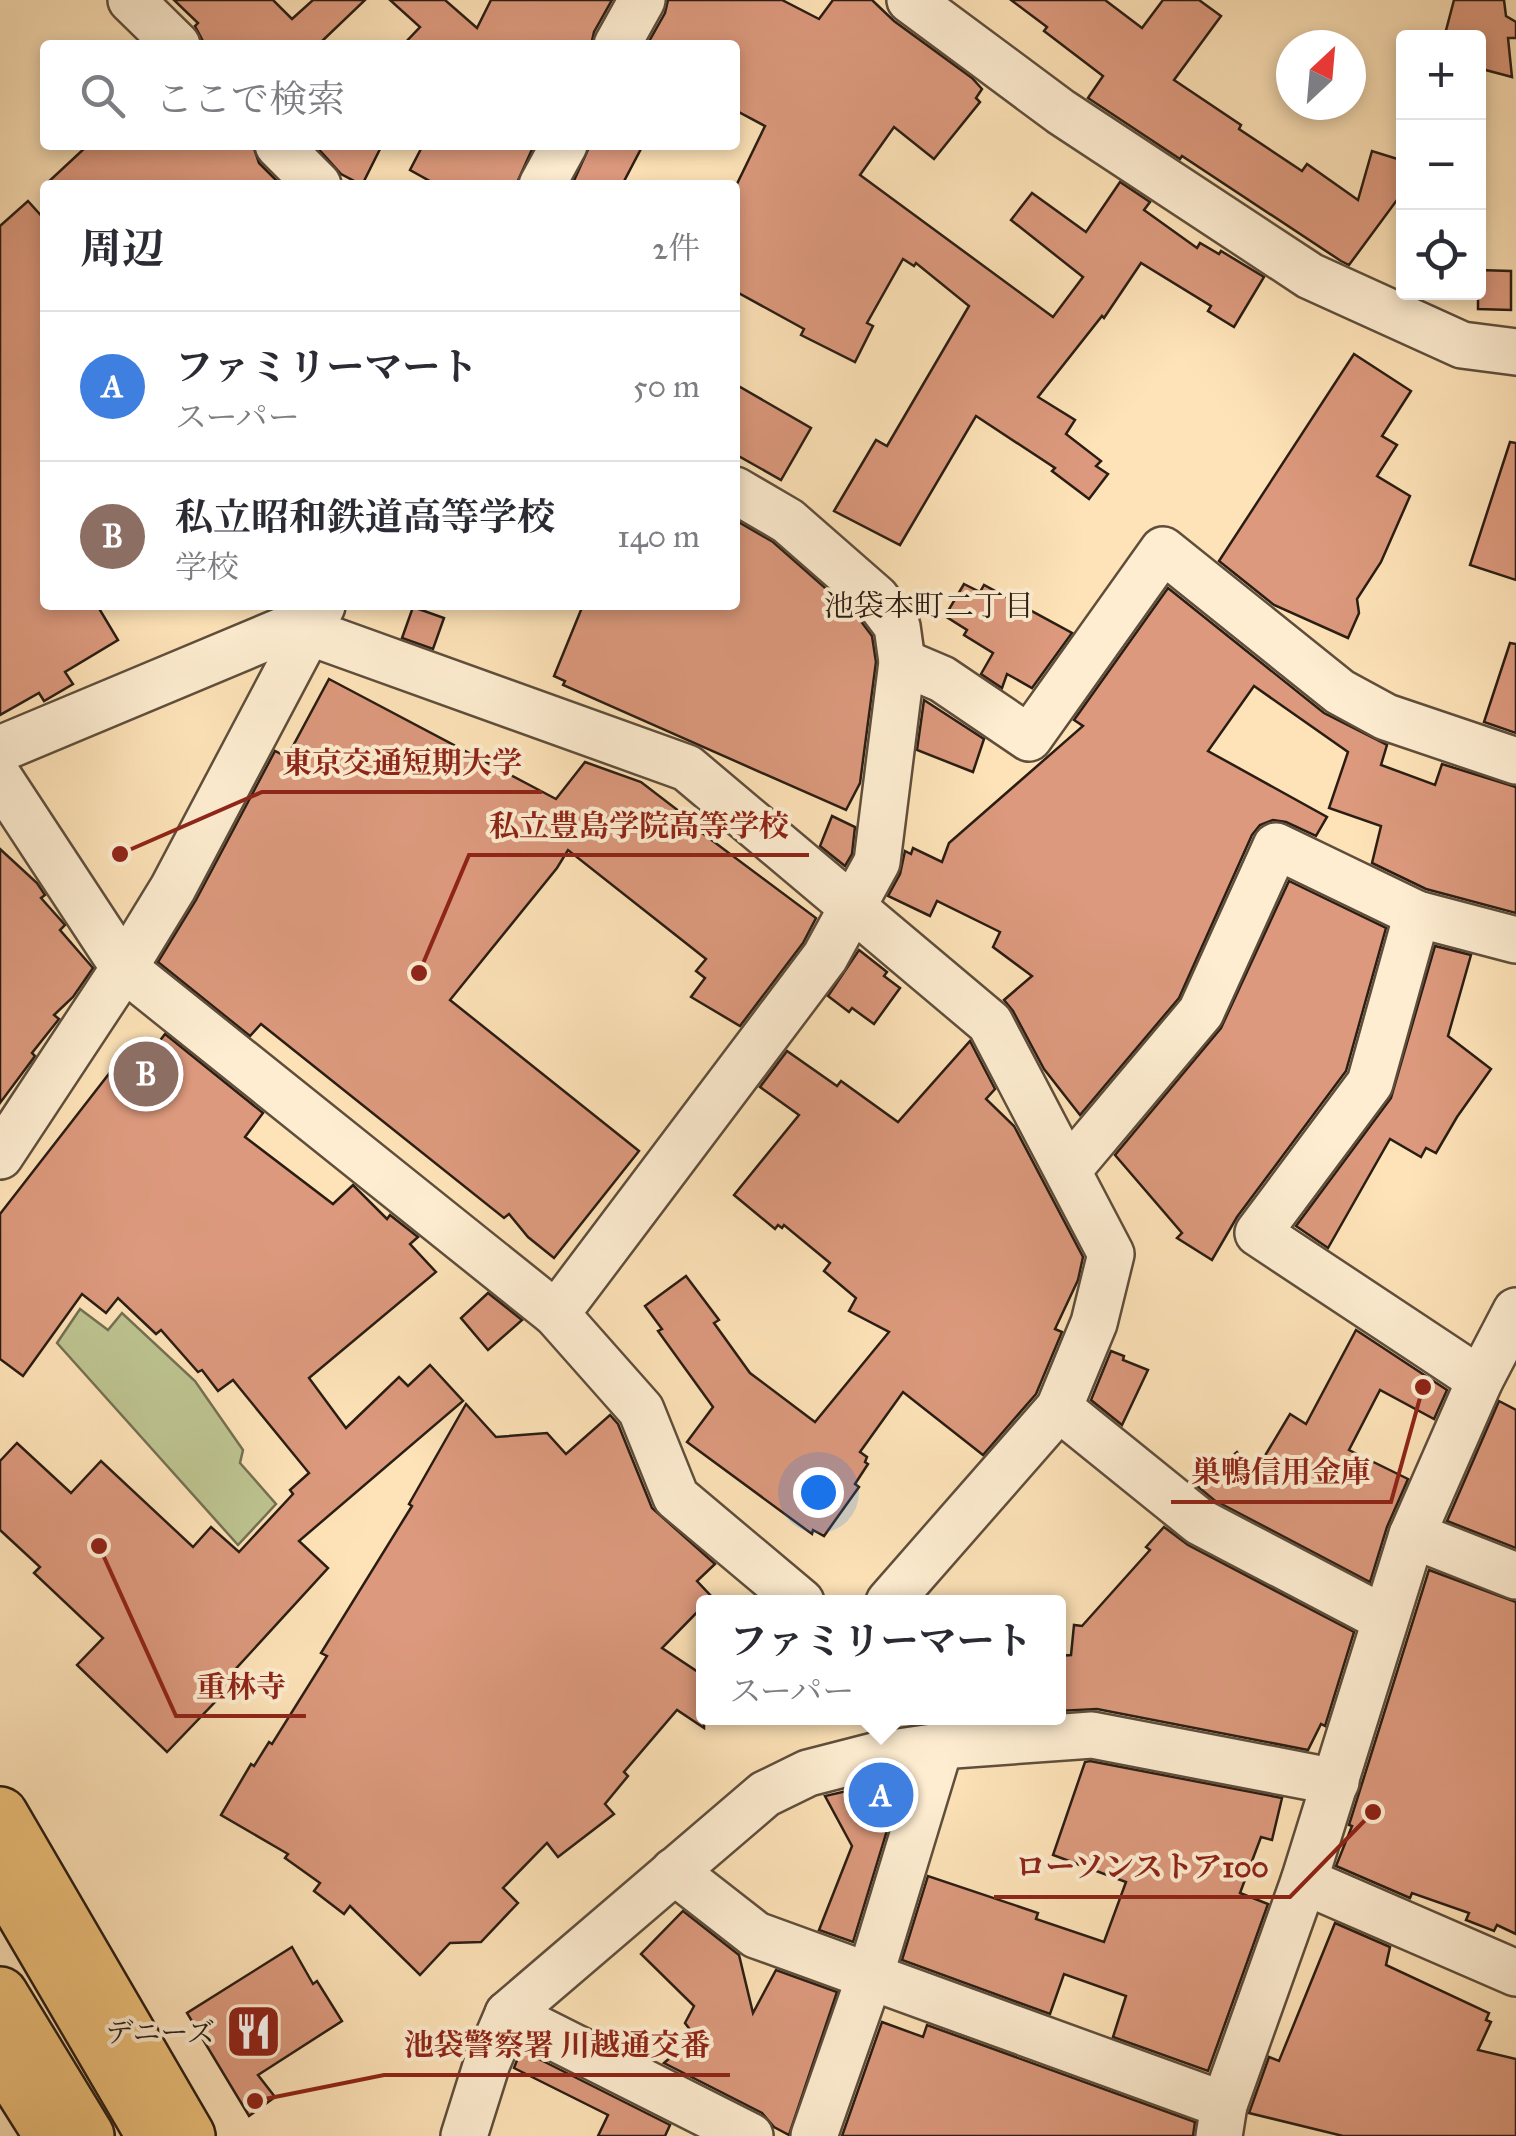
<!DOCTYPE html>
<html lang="ja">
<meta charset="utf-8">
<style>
body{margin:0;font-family:"IM FELL Great Primer","Noto Serif JP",serif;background:#f2f2f3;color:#2b2b33}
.controls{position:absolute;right:30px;top:30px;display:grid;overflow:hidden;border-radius:10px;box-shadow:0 5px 15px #0003}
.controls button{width:90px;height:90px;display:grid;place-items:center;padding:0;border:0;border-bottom:2px solid #e1e1e2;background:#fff;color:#2b2b33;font:50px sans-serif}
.compass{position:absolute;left:1276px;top:30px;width:90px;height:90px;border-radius:50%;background:#fff;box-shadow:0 5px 15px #0003;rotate:26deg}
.you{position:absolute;left:818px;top:1492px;width:35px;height:35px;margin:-25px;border:8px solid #fff;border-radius:50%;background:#1a73e8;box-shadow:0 0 0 15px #1a73e833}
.badge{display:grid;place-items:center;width:65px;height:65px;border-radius:50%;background:#8f2418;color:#fff;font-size:32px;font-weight:700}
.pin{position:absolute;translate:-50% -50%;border:5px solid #fff;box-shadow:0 2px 10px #0006}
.popup{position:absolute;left:696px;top:1595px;width:370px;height:130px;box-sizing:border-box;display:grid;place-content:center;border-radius:10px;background:#fff;filter:drop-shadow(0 2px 8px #0005);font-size:32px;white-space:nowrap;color:#7c7c81}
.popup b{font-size:38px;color:#2b2b33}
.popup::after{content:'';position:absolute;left:50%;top:100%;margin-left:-20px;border:20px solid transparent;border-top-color:#fff}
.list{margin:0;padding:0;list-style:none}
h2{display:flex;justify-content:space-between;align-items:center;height:130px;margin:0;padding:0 40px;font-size:42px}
h2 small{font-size:32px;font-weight:400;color:#7c7c81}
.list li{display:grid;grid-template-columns:65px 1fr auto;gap:30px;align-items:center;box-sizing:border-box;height:150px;padding:0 40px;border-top:2px solid #e1e1e2}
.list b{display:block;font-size:38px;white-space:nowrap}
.list p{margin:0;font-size:32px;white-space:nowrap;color:#7c7c81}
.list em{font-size:32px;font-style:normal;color:#7c7c81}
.icon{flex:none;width:55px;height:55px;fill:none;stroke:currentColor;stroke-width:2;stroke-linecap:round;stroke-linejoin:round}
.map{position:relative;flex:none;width:1516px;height:2136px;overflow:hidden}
.search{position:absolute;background:#fff;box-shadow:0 5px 15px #0003;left:40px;top:40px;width:700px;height:110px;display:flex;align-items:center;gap:25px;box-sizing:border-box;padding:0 35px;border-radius:10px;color:#7c7c81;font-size:38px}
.panel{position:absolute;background:#fff;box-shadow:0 5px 15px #0003;left:40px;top:180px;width:700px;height:430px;border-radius:10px}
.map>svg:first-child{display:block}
.green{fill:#bdc490;stroke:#747052;stroke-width:2.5}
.building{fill:#dc997d;stroke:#2a1d13;stroke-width:2.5}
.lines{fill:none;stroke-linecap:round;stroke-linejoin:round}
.minor-casing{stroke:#5f4e3c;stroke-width:50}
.trunk-casing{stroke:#2a1d13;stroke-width:60}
.motorway-casing{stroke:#2a1d13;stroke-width:60}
.minor{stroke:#feedd1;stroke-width:45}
.trunk{stroke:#efc27c;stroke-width:55}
.motorway{stroke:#efc27c;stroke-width:55}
.labels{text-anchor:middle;stroke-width:8;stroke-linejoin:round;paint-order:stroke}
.poi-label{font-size:28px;fill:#2a1d13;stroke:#feedd1;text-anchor:end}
.neighbourhood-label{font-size:30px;fill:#2a1d13;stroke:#feedd1}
.leader{fill:none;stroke:#8f2418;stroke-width:4}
.callout-dot{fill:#8f2418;stroke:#feedd1;stroke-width:4}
.callout-label{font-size:30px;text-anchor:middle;font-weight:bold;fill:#8f2418;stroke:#feedd1;stroke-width:8;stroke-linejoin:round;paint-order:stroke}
</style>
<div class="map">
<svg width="1516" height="2136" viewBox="0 0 1516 2136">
<rect width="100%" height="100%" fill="#fee3b8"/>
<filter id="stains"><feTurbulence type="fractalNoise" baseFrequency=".002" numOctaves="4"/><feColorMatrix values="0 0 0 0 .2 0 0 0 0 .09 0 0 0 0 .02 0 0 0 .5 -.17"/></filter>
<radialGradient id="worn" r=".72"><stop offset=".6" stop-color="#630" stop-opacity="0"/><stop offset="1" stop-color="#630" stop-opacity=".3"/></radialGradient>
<!-- green -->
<path class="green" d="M80,1309L108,1330L122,1313L195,1381L243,1450L240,1463L276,1504L238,1545L57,1343Z"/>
<!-- building -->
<g class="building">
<path d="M174,0H273L292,19L313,0H365L318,45H205L195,26L198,23Z"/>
<path d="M390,0H445L477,28L491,0H612L594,32L591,45H403L420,27Z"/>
<path d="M668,0H782L819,19L833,0H872L894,21L972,78L982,89L976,98L980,102L934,159L894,127L860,175L1053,317L1083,277L1011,220L1032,193L1086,232L1120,182L1150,202L1144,210L1197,248L1200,243L1219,254L1221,251L1264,277L1234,327L1208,311L1211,306L1141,263L1104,318L1102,316L1038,397L1075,420L1066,434L1101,461L1096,466L1108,474L1089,499L1052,471L1055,468L976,416L900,545L834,511L876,440L887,446L969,306L916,263L914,266L903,259L867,323L873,326L855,362L801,335L804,329L735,291V188L765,126L735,110V45H647L665,13Z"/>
<path d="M1011,0H1105L1142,28L1163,0H1199L1221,16L1174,80L1241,125L1239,129L1302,171L1307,164L1358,200L1372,151L1404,161V177L1397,200L1349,265L1341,261L1182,156L1180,159L1088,98L1103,76L1044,31L1047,27Z"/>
<path d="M1454,0H1504L1506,16L1516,22V38H1508L1512,77L1478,68V38H1444Z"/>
<path d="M88,145H253L259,163L277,181L272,185H45Z"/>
<path d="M315,145H382L362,185L341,174Z"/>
<path d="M423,145H534L516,185H437L410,170Z"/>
<path d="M590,145H643L622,185H572Z"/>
<path d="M28,201L45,220V605H97L118,640L65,672L73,684L44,701L39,693L0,715V226Z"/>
<path d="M1478,270L1511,271V310L1478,309Z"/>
<path d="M1354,354L1411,391L1382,436L1397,445L1377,476L1410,496L1381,562L1357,599L1359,613L1348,638L1274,605L1219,561Z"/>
<path d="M735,384L811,428L781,480L735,454Z"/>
<path d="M1510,442L1516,443V580L1470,565Z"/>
<path d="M735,520L773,542L857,616L872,636L876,662L860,783L846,810L563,685L565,681L554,676L583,605H735Z"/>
<path d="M964,584L980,592L984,585L1072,633L1032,688L1007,674L1002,688L981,674L993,653L964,635L967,630L945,616Z"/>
<path d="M1168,588L1324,713L1387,745L1381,765L1435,785L1442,764L1516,787V913L1426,889L1372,863L1381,826L1329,808L1348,752L1254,686L1208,751L1327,817L1316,836L1286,822L1273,820L1260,825L1252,835L1179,998L1080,1115L1044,1069L1013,1011L1004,1000L1032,976L993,947L1000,932L937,901L930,916L888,896L900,874L905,851L911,854L913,848L942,862L949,843L1083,726L1074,720Z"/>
<path d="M413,607L444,618L433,649L402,638Z"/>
<path d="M1510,643L1516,644V733L1484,722Z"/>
<path d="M329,679L556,799L585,762L641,782L684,815L682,818L816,918L803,943L740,1026L691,997L705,978L696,971L706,959L568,850L557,868L450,1000L639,1151L554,1258L528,1237L509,1214L504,1218L261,1024L250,1036L158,962L196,900L275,751L287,757Z"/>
<path d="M924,700L984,739L973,772L917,750Z"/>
<path d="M832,816L855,827L852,854L845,866L820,846Z"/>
<path d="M0,849L37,883L45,895L41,898L65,925L60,930L93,968L73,997L54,1015L59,1019L32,1053L35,1056L0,1103Z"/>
<path d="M1289,881L1386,928L1346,1071L1237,1217L1212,1260L1177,1238L1182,1233L1115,1155L1221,1028Z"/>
<path d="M1435,946L1471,955L1448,1036L1491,1069L1457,1117L1436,1153L1426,1148L1421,1157L1390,1139L1328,1248L1296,1226L1391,1098Z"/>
<path d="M859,950L887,972L884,976L900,988L874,1024L852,1008L849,1012L828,996Z"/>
<path d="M165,1034L263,1113L245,1137L333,1204L353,1185L387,1219L390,1215L418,1237L410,1244L436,1272L309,1378L346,1428L399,1377L408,1386L430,1365L463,1401L299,1541L328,1568L232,1673L238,1678L167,1752L77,1665L103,1638L34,1573L40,1567L0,1530V1461L17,1443L71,1493L101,1461L193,1547L211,1527L239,1552L293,1494L290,1490L309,1473L233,1380L218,1391L202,1370L198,1372L161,1330L156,1334L118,1298L106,1313L82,1294L23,1376L0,1359V1214L129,1048L145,1060Z"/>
<path d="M970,1041L995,1089L986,1099L1014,1126L1083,1257L1078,1280L1055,1329L1062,1332L1036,1394L983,1455L903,1392L860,1452L867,1457L865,1462L868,1464L855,1484L859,1487L824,1536L813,1530L812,1534L687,1442L713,1407L658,1331L662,1329L645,1306L686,1276L719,1320L714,1323L750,1373L815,1422L889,1332L849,1311L856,1298L824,1271L830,1263L784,1225L782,1228L778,1225L775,1229L734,1195L799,1115L760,1087L787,1051L837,1086L841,1081L898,1122Z"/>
<path d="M488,1293L522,1320L488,1350L461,1318Z"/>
<path d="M1356,1330L1447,1390L1434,1419L1380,1390L1349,1450L1408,1479L1387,1527L1370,1582L1214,1500L1196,1485L1237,1452L1254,1474L1290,1414L1306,1424Z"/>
<path d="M1111,1351L1124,1356L1123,1360L1148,1370L1122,1425L1091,1400Z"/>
<path d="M1499,1401L1516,1410V1548L1447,1521Z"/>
<path d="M466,1404L496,1437L547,1433L566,1454L610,1415L618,1424L652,1508L715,1564L697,1581L712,1597L662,1648L704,1676V1728L677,1710L624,1772L628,1776L605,1804L614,1814L558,1857L547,1843L503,1888L518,1903L481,1942L450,1943L420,1975L350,1906L344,1914L314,1891L320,1883L285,1858L288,1854L221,1815L251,1764L254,1766L269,1742L272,1744L327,1656L321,1653L412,1506L409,1504Z"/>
<path d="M1164,1527L1188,1545L1354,1632L1325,1726L1321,1724L1308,1750L1097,1709L1058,1711V1656L1071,1655L1074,1625L1082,1626L1150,1550L1146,1547Z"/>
<path d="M1429,1570L1516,1602V1934L1497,1925L1494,1931L1466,1920L1469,1913L1412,1893L1410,1898L1336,1866L1352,1826L1349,1825Z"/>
<path d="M1090,1761L1282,1798L1272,1840L1261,1837L1240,1893L1268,1904L1208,2071L1113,2037L1126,1996L1064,1974L1050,2014L902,1960L928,1876L1038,1913L1036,1919L1104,1942L1126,1882L1053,1855L1085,1762Z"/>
<path d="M903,1778L853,1942L819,1930L852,1846L825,1796Z"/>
<path d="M683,1911L739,1955L753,2013L776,1970L837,1992L789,2135L774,2127L762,2113L664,2063L695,2036L685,2023L694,2006L641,1954Z"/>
<path d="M1335,1923L1390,1947L1386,1965L1489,2013L1486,2020L1491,2022L1478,2050L1516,2059V2136H1343L1249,2113L1269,2057L1279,2061Z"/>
<path d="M292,1947L313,1984L317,1981L342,2021L258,2075L275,2097L249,2116L187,2013Z"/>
<path d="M882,2022L923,2037L927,2025L1195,2122L1193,2136H842Z"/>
<path d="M521,2050L670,2125L665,2136H598L608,2115L514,2068Z"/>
</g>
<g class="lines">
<defs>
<g id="minor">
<path d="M131,0L177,45"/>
<path d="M910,0L1061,112L1310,276L1462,345L1516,352"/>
<path d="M617,45L642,0"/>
<path d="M278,145L318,185"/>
<path d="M542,185L564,145"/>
<path d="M902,662L942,679L1029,738L1163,550L1340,692L1386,717L1516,761"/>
<path d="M0,749L289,628L309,632L687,768L990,1023L1111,1254L1094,1323L1059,1408L889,1602"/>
<path d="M0,779L124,968L556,1314L641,1410L676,1497L801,1602"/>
<path d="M1417,914L1370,1083L1258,1233L1480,1380"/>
<path d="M0,1156L124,968L173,888L322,606"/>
<path d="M1068,1170L1201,1012L1276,846L1417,914L1516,940"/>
<path d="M556,1314L825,957L877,862L902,662L897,626L876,598L788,521L735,490"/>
<path d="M1059,1408L1200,1522L1385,1619"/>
<path d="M1412,1535L1516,1576"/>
<path d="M674,1871L756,1935L1224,2105"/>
<path d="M1304,1881L1516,1973"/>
<path d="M508,2014L750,2136"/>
<path d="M464,2136L487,2063L508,2014L765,1794L808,1773L878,1755L940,1746L1092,1735L1336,1782"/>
<path d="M814,2136L870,1976L940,1746"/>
<path d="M1219,2136L1224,2105L1304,1881L1412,1535L1480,1380L1516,1311"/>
</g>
<g id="trunk">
<path d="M0,1815L187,2136"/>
<path d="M0,2052L53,2136"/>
</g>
<g id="motorway">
<path d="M0,1871L155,2136"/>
<path d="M0,1995L86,2136"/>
</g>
</defs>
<!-- minor casing -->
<use href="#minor" class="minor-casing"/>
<!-- trunk casing -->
<use href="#trunk" class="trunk-casing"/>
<!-- motorway casing -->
<use href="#motorway" class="motorway-casing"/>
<!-- minor -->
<use href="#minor" class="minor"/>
<!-- trunk -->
<use href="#trunk" class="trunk"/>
<!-- motorway -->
<use href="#motorway" class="motorway"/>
</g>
<!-- icons -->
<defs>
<symbol id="restaurant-square" viewBox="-11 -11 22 22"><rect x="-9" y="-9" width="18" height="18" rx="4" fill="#8f2418" stroke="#feedd1"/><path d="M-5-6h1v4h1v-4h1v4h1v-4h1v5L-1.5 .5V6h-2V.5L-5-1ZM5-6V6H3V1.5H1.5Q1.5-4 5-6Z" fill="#fff"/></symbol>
</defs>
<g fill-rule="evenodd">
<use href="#restaurant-square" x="222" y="2000" width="63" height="63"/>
</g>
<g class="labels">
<!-- poi labels -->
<g class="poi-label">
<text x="215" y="2042">デニーズ</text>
</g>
<!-- neighbourhood labels -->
<g class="neighbourhood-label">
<text x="929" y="616">池袋本町二丁目</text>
</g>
</g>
<!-- callouts -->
<path class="leader" d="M120 854L262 792H542M419 973L469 855H809M1423 1387L1391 1502H1171M99 1546L176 1716H306M1373 1812L1290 1897H994M255 2101L384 2075H730"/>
<g class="callout-dot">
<circle cx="120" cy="854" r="10"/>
<circle cx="419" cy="973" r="10"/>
<circle cx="1423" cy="1387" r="10"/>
<circle cx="99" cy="1546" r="10"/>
<circle cx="1373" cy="1812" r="10"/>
<circle cx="255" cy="2101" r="10"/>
</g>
<g class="callout-label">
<text x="402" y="773">東京交通短期大学</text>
<text x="639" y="836">私立豊島学院高等学校</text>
<text x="1281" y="1482">巣鴨信用金庫</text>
<text x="241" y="1697">重林寺</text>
<text x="1142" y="1877">ローソンストア100</text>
<text x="557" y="2055">池袋警察署 川越通交番</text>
</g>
<rect width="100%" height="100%" filter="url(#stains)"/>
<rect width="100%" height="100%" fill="url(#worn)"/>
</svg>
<div class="controls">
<button>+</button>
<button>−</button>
<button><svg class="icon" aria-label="locate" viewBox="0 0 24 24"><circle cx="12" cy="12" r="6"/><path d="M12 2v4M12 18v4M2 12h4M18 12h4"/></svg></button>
</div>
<svg class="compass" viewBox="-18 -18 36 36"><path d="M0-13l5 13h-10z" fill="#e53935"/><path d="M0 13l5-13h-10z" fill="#7c7c81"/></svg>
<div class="you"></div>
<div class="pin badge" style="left:881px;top:1795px;background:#3f7fe0">A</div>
<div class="popup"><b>ファミリーマート</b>スーパー</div>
<div class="pin badge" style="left:146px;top:1074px;background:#8d6e63">B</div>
<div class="search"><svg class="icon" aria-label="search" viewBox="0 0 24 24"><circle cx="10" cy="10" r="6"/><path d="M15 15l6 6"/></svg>ここで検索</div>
<section class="panel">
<h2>周辺<small>2件</small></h2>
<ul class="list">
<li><span class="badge" style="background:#3f7fe0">A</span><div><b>ファミリーマート</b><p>スーパー</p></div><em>50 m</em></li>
<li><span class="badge" style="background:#8d6e63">B</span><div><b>私立昭和鉄道高等学校</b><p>学校</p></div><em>140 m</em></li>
</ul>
</section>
</div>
